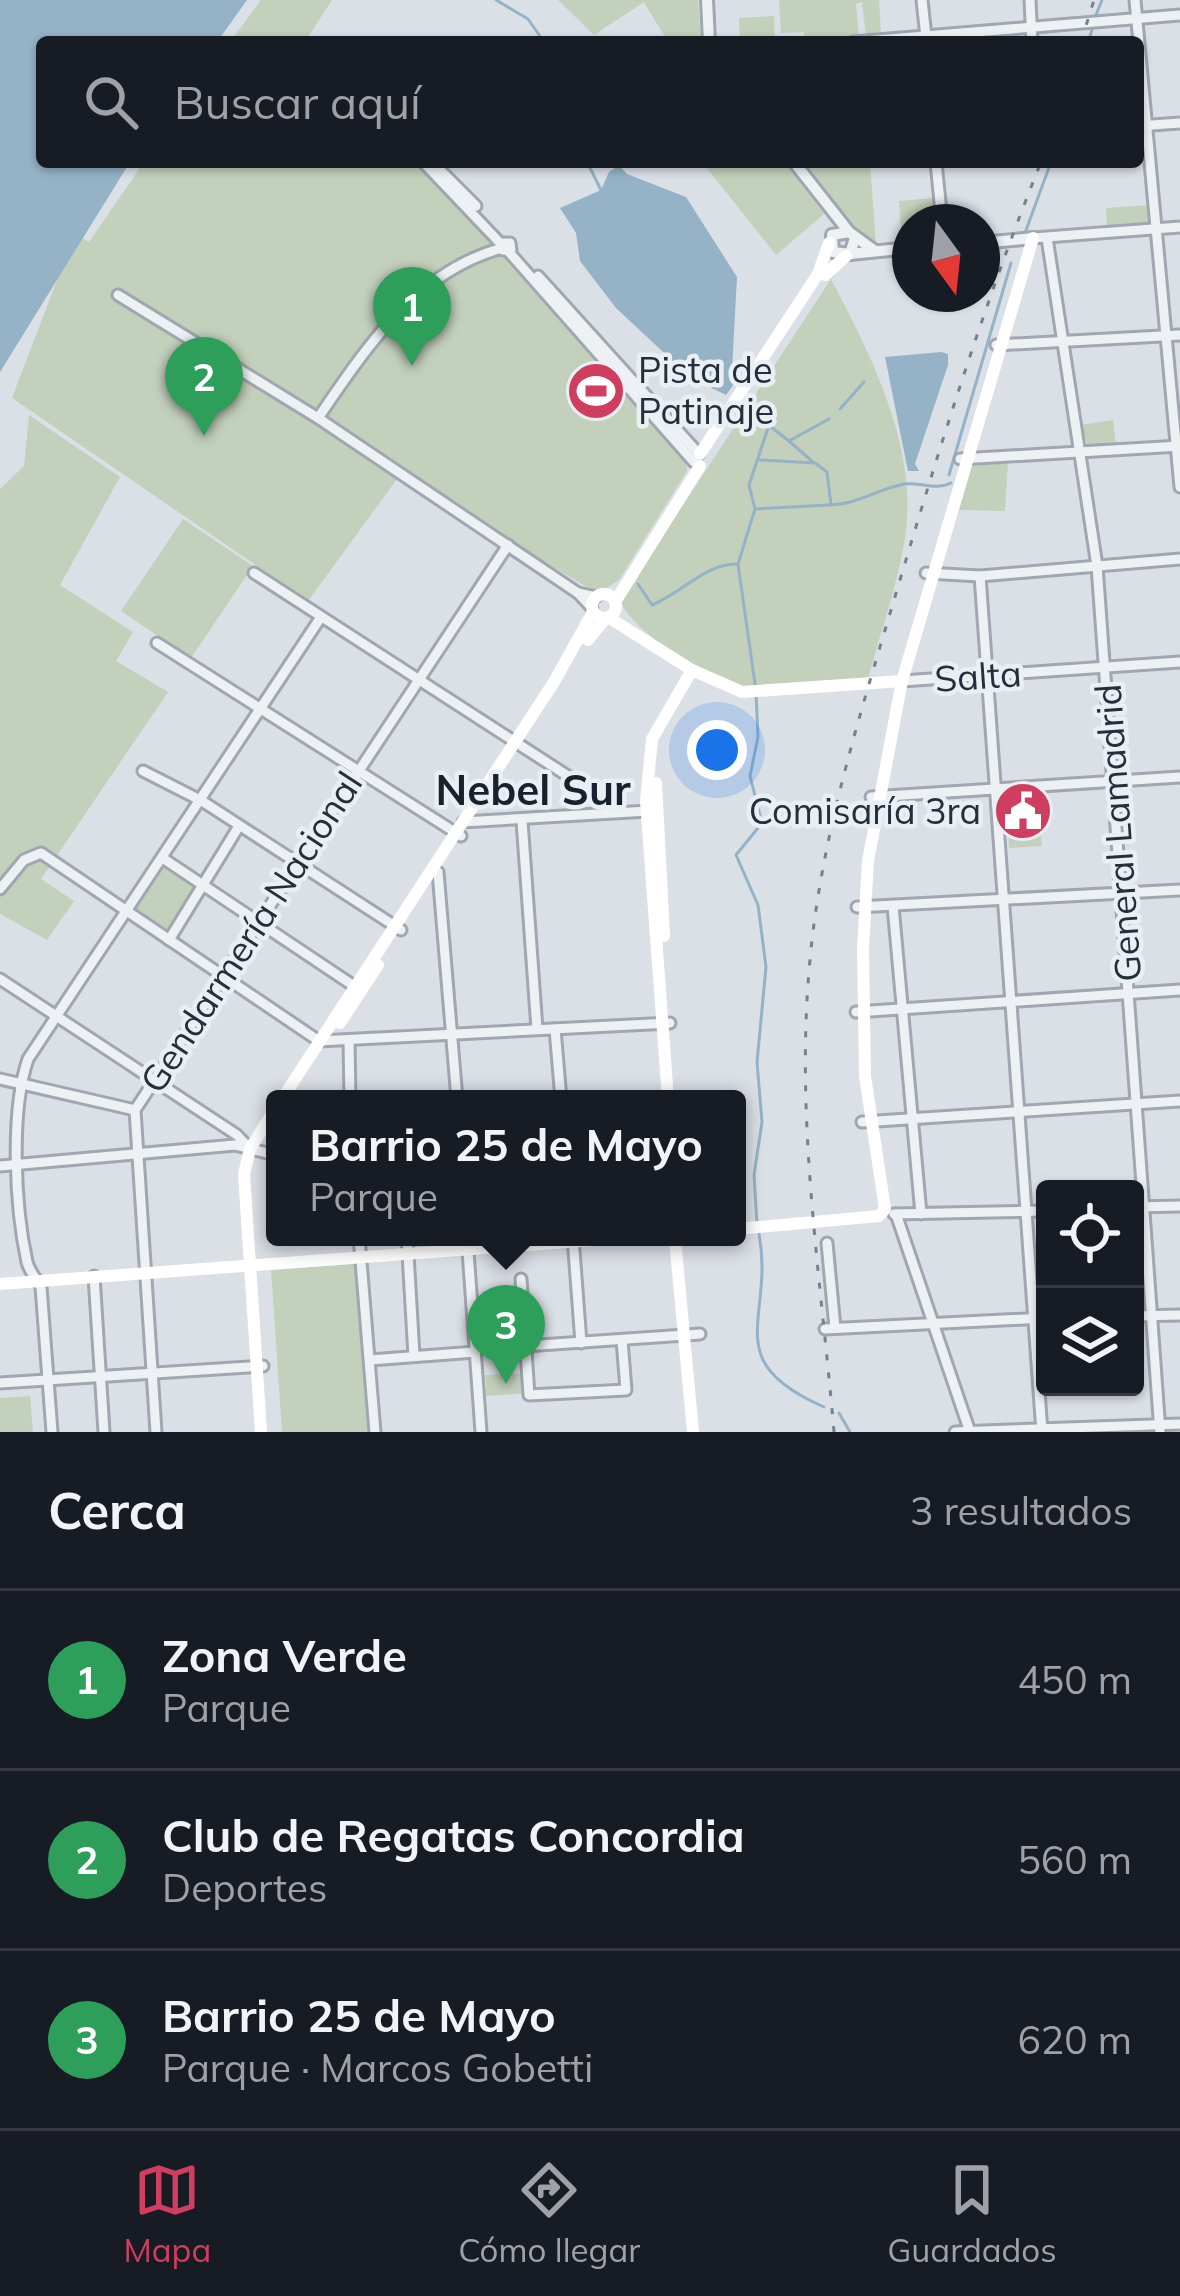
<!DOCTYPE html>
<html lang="es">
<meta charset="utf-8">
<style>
body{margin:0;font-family:Mulish,sans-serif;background:#242831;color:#f1f3f6}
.controls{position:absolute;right:36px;bottom:36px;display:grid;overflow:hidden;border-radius:12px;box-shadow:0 3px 9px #0004}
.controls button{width:108px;height:108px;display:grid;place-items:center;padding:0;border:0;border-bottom:3px solid #363941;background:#171b24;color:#f1f3f6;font:60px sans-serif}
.compass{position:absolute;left:892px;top:204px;width:108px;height:108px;border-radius:50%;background:#171b24;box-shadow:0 3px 9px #0004;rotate:165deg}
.you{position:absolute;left:717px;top:750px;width:42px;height:42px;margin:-30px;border:9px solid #fff;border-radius:50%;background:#1a73e8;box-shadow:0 0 0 18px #1a73e833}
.badge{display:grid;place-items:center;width:78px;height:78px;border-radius:50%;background:#cf3d5f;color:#fff;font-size:39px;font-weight:700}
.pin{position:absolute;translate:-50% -99px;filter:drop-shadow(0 3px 6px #0008)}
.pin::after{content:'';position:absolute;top:63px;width:42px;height:36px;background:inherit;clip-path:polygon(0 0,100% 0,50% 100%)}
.popup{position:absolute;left:266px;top:1090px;width:480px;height:156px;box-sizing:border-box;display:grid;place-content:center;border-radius:12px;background:#171b24;filter:drop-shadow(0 3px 9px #0005);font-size:39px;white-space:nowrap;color:#9ea1a6}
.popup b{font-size:45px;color:#f1f3f6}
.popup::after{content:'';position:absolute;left:50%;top:100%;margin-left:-24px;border:24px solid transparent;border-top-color:#171b24}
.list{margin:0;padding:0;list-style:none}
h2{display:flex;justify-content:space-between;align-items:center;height:156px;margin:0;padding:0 48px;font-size:51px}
h2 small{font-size:39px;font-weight:400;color:#9ea1a6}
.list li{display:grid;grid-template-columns:78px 1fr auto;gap:36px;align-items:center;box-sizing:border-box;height:180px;padding:0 48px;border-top:3px solid #363941}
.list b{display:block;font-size:45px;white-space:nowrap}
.list p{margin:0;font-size:39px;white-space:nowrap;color:#9ea1a6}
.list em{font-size:39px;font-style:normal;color:#9ea1a6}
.icon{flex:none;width:66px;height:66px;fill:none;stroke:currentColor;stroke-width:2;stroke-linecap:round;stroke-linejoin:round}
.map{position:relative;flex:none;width:1180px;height:1432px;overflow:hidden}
.search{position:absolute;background:#171b24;box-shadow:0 3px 9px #0004;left:36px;right:36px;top:36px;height:132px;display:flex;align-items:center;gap:30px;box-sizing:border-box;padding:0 42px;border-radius:12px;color:#9ea1a6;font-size:45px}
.sheet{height:696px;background:#171b24}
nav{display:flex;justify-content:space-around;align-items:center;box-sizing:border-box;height:168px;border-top:3px solid #363941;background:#171b24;font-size:33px;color:#9ea1a6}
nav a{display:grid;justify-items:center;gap:6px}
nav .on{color:#cf3d5f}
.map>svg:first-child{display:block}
.green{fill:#c3d0bc}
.water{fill:#95b2c7}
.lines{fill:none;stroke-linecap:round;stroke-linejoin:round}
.stream{stroke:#95b2c7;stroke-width:3}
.minor-casing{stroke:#a1a7b0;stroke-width:15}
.tertiary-casing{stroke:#a1a7b0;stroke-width:16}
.minor{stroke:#eef1f4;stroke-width:9}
.tertiary{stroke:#eef1f4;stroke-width:10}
.secondary{stroke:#fff;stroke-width:12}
.rail{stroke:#758190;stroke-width:3;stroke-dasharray:6 12;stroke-linecap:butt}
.labels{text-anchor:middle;stroke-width:9;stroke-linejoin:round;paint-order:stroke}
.poi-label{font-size:36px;fill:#252f3c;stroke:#eaeff4;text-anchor:start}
.street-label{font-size:36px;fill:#252f3c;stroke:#eaeff4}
.quarter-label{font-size:42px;font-weight:bold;fill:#18212c;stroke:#eaeff4}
</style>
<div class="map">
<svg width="1180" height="1432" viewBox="0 0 1180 1432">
<rect width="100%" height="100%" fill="#dbe0e6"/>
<!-- green -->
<g class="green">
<path d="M261,0H332L305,42H230Z"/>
<path d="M558,0H698L701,42H668L644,2L594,35Z"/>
<path d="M779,0H879L881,34L866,36L862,2L856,4L859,37L805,41L804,32L781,33Z"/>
<path d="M774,16L775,42H740L739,18Z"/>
<path d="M144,162H415L475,220L686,457L687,471L619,580L602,591L590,589L400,475L308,601L12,398L57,280L81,237L89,242Z"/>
<path d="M702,162H784L824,214L776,255Z"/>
<path d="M870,162L876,245L852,229L800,164Z"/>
<path d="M934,198L936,222H910V243H902L899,201Z"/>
<path d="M1149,205L1148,225L1107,228L1106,208Z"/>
<path d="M831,279C872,358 921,451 904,544C896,589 880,634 868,679C832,681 770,693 737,687C710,681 624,625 621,600Z"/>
<path d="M29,415L120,477L60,585L133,632L116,661L168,692L41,879L74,901L47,940L0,914V489L24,466Z"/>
<path d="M1113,420L1116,445L1089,450L1081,425Z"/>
<path d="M1008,463L1005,511L959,510L972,466Z"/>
<path d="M183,519L253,566L191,658L121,611Z"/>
<path d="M1040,825L1042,846L1009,848L1008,827Z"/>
<path d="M165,864L198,885L169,930L136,909Z"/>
<path d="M365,1263L377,1432H282L271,1270Z"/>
<path d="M526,1373L527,1393L486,1396L485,1375Z"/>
<path d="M30,1396L33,1432H0V1398Z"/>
</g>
<!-- water -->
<g class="water">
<path d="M0,0H247L217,42H42V162H130L0,372Z"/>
<path d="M619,165L627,174L686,197L737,277L732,371L737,380L726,395L691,378L616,308L580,261L576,233L560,208L601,190L609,172Z"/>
<path d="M941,352L948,354V365L915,464L919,471H908L885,357Z"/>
</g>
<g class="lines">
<!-- stream -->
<g class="stream">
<path d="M496,0L528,19L544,42"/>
<path d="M1096,15L1102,0"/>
<path d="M1088,42L1092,30"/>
<path d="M587,162L602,192"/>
<path d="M1025,233L1051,162"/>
<path d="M742,394L755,401L768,428L749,485L755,509L738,564L755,684"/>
<path d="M840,409L864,382"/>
<path d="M766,423L789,441L829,419"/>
<path d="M789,441L813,462"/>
<path d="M760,460L815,463L827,472L831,505C858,504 878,489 904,484C921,482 935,491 951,483"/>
<path d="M949,475L1011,263"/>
<path d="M755,509L829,505"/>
<path d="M638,584L652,605C682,593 705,564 736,564"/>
<path d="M756,693L758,737L750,776L762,823L736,855L758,905L766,967L757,1062L762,1122L754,1175L757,1225"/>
<path d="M759,1234C775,1319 717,1360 824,1407"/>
<path d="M839,1413L850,1432"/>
</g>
<defs>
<g id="minor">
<path d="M922,0L926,37"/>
<path d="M1030,0L1032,42"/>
<path d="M1135,0L1180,487"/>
<path d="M853,42L1180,15"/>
<path d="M1138,126L1180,123"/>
<path d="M423,162L502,245"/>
<path d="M432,162L476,206"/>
<path d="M936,162L942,222"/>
<path d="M1033,238L1180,227"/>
<path d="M1047,238L1097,566L1160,1432"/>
<path d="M510,243L511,250H503L504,243Z"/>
<path d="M508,251L694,462"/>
<path d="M538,276L699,454"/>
<path d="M118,295L318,418L578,593L592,608"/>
<path d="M996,345L1180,335"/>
<path d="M318,418C366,348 415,272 502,248"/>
<path d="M960,459L1180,446"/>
<path d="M254,573L605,800L613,812"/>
<path d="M926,573L980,576L1180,559"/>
<path d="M980,576L1042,1432"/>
<path d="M578,593L596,597"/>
<path d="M157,643L461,836"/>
<path d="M902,681L1180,662"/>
<path d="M143,771L202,801L401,930"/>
<path d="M871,797L1180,777"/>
<path d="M522,821L537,1029"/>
<path d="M463,822L648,811"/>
<path d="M164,859L357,988"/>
<path d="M438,872L457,1099"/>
<path d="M0,889L24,860L41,853L319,1041L670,1023"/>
<path d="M893,906L921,1214"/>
<path d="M857,907L1180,890"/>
<path d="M169,940L239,826"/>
<path d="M0,979L237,1135L250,1149"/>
<path d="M856,1012L1180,990"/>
<path d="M555,1029L561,1099"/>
<path d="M349,1041L350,1099"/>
<path d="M0,1079L135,1110"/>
<path d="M862,1122L1180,1101"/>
<path d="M0,1166L235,1145L275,1155"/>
<path d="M1135,1207L1180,1206"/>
<path d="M894,1214L1045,1211"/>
<path d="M896,1214L970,1432"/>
<path d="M359,1237L375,1432"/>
<path d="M407,1237L414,1356"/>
<path d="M467,1237L481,1432"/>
<path d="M573,1237L581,1343"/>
<path d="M827,1243L835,1328"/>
<path d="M94,1276L104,1432"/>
<path d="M521,1279L529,1395L626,1390L622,1340"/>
<path d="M472,1306L523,1303"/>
<path d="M1135,1316L1180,1315"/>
<path d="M825,1329L1045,1318"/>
<path d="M525,1346L700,1334"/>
<path d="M370,1360L475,1352"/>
<path d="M0,1383L263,1366"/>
<path d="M52,1432L41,1287C36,1278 29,1271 27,1262C15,1207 10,1112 28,1059L321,617"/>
<path d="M156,1432L135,1110L508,545"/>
<path d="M955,1432L1180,1424"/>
</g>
<g id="tertiary">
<path d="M707,0L709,42"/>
<path d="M794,162L849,232L875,251"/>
<path d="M849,232L832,235L833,252L850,254L855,238"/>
<path d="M982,243L1033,238"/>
<path d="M850,254L910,248"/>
</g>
</defs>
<!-- minor casing -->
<use href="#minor" class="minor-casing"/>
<!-- tertiary casing -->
<use href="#tertiary" class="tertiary-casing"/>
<!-- minor -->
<use href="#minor" class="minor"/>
<!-- tertiary -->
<use href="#tertiary" class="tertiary"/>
<!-- secondary -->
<g class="secondary">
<path d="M825,275L846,256"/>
<path d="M700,454L818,274L829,243"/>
<circle cx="604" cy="606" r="12"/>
<path d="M615,602L700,466"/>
<path d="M608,617L692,670L742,692L902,681"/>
<path d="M588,640L606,618"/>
<path d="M656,783L664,936"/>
<path d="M340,1023L378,965"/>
<path d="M282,1099L554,682L593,612"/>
<path d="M668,1099L646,801L652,739L692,670"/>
<path d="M737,1229L879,1216L885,1209L865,1076L863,948L868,861L902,681L1033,238"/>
<path d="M675,1239L693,1432"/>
<path d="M687,1240L690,1237"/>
<path d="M0,1284L635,1237"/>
<path d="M261,1432L244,1174L250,1149L275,1109"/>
</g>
<!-- rail -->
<g class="rail">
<path d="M1081,42L1094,0"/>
<path d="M834,1432C821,1279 796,1125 809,971C819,844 858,721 894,600C938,452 983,306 1041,162"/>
</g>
</g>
<!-- icons -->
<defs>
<symbol id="stadium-disc" viewBox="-11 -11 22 22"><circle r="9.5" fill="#cf3d5f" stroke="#eaeff4"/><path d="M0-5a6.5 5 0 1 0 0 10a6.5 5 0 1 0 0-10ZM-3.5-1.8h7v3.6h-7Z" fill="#fff"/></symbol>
<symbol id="civic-disc" viewBox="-11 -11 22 22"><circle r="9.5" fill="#cf3d5f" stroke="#eaeff4"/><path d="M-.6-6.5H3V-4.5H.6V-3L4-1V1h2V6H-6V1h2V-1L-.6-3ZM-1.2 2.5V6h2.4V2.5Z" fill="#fff"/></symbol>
</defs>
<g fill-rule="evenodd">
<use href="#stadium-disc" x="563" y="358" width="66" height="66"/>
<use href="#civic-disc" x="990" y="778" width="66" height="66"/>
</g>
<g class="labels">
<!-- poi labels -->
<g class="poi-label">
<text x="638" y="383">Pista de<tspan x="638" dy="41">Patinaje</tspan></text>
<text x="981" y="824" text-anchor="end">Comisaría 3ra</text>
</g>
<!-- street labels -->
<g class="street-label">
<text transform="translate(978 676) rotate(-4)" y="13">Salta</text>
<text transform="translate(1118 833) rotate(-94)" y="13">General Lamadrid</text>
<text transform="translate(251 932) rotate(-57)" y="13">Gendarmería Nacional</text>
</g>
<!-- quarter labels -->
<g class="quarter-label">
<text x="533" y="805">Nebel Sur</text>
</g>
</g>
</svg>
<div class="controls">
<button><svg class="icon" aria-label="locate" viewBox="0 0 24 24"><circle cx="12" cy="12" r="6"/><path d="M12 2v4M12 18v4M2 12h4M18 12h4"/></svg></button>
<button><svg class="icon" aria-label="layers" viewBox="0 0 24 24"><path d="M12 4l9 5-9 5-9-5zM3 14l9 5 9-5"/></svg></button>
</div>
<svg class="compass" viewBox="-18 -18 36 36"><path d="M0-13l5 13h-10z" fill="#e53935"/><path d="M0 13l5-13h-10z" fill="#9ea1a6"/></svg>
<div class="you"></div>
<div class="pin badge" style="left:412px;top:366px;background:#2e9e5b">1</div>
<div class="pin badge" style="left:204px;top:436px;background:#2e9e5b">2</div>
<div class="pin badge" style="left:506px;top:1384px;background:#2e9e5b">3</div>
<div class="popup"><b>Barrio 25 de Mayo</b>Parque</div>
<div class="search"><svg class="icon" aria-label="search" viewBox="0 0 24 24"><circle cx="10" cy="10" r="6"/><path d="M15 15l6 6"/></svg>Buscar aquí</div>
</div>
<section class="sheet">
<h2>Cerca<small>3 resultados</small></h2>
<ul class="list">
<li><span class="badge" style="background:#2e9e5b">1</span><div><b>Zona Verde</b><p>Parque</p></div><em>450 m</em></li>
<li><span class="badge" style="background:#2e9e5b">2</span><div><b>Club de Regatas Concordia</b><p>Deportes</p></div><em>560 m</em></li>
<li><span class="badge" style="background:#2e9e5b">3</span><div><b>Barrio 25 de Mayo</b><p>Parque · Marcos Gobetti</p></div><em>620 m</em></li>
</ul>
</section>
<nav>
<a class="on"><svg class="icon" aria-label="map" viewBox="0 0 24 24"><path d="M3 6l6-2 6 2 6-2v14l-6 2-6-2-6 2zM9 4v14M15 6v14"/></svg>Mapa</a>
<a><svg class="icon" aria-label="directions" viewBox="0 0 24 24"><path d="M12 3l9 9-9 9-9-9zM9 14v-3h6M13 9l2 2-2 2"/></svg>Cómo llegar</a>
<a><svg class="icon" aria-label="saved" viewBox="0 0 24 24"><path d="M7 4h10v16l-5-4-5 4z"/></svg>Guardados</a>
</nav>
